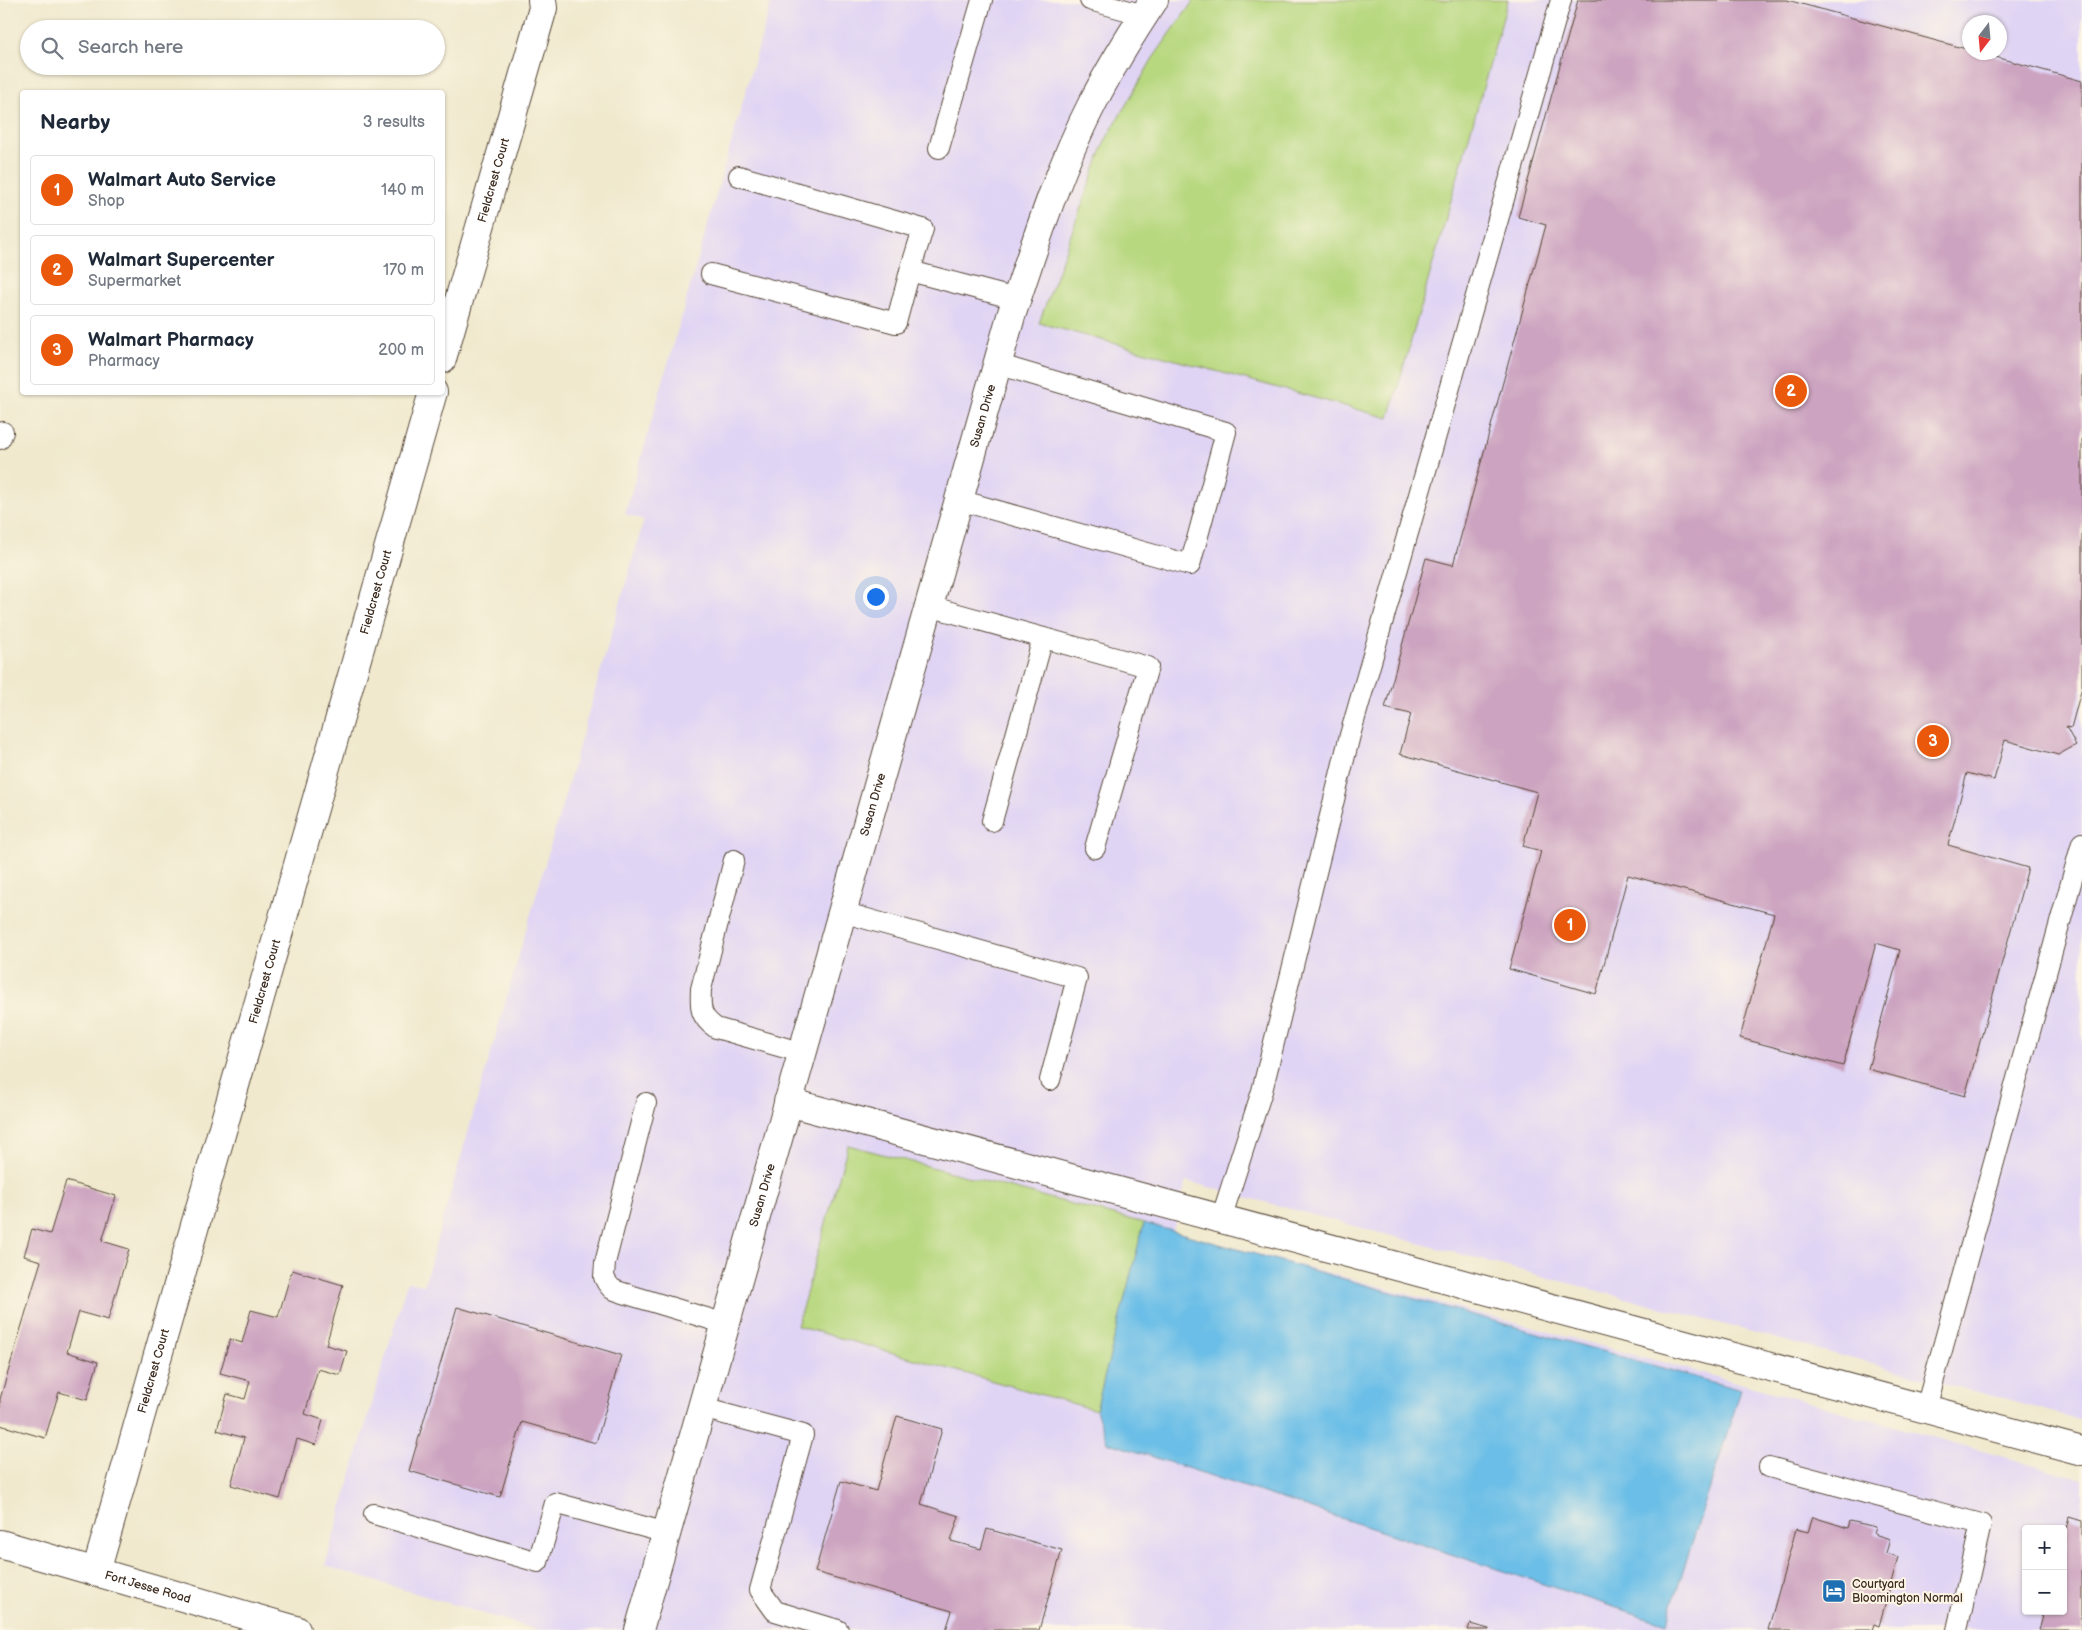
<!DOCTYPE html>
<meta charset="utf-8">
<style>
body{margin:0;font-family:"Balsamiq Sans",sans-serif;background:#f2f2f3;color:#1f2937}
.controls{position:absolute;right:15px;bottom:15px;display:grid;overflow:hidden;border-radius:5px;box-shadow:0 1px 4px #0004}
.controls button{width:45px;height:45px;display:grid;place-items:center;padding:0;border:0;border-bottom:1px solid #e0e1e3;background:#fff;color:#1f2937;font:25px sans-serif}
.compass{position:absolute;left:1962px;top:15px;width:45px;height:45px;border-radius:50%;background:#fff;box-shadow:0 1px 4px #0004;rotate:196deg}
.you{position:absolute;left:875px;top:596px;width:18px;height:18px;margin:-12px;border:4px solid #fff;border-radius:50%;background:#1a73e8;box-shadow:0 0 0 8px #1a73e833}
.badge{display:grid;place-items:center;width:32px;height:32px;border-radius:50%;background:#ea580c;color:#fff;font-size:16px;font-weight:700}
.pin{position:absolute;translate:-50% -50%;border:2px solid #fff;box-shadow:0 1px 5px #0006}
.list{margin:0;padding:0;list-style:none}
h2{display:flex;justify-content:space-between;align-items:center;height:65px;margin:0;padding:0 20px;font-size:21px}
h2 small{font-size:16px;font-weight:400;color:#747a83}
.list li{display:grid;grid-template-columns:32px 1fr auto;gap:15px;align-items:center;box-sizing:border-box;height:70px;margin:0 10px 10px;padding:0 10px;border:1px solid #e0e1e3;border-radius:5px}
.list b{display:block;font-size:19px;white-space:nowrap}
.list p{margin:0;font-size:16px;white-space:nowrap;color:#747a83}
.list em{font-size:16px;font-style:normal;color:#747a83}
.icon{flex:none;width:28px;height:28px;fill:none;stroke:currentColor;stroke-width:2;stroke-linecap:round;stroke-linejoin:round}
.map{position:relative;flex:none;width:2082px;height:1630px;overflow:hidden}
.search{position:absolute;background:#fff;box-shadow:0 1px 4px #0004;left:20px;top:20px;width:425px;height:55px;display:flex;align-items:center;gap:12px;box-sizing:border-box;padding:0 18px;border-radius:28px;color:#747a83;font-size:19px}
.panel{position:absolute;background:#fff;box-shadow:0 1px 4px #0004;left:20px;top:90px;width:425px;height:305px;border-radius:5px}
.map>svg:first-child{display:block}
.built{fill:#e0d4f4;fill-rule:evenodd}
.green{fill:#b8d880;stroke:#7a814f}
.water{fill:#6bbee7;stroke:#537482}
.building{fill:#cca3c0}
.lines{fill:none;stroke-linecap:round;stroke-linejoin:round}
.service-casing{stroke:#564738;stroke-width:22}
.minor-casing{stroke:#564738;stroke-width:30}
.tertiary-casing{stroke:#564738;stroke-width:30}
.secondary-casing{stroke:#564738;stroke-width:30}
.service{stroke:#fff;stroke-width:20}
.minor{stroke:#fff;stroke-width:28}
.tertiary{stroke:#fff;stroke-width:28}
.secondary{stroke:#fff;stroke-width:28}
.labels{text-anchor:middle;stroke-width:4;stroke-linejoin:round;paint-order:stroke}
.street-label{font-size:12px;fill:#3b2a1e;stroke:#fcf5e5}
.poi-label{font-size:12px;fill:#3b2a1e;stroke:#fcf5e5;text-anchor:start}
</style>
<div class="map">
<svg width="2082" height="1630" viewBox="0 0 2082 1630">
<rect width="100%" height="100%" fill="#fcf5e5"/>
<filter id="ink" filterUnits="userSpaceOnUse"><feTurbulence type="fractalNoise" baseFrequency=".02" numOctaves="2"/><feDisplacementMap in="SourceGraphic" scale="10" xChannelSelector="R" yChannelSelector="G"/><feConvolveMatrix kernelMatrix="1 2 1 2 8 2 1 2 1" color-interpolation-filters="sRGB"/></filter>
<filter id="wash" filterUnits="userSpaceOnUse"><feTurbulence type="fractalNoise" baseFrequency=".0096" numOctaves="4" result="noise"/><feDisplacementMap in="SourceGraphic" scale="20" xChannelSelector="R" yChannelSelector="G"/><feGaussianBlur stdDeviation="1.12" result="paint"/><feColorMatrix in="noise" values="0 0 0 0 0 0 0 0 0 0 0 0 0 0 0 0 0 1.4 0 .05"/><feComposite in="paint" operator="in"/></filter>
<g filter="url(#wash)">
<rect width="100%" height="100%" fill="#f0e9ce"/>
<!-- built -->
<path class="built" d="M772,0H2082V1420L1186,1181L1173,1231L1754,1387L2082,1479V1630H538L325,1566L407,1282L424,1285L644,520L625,514ZM1970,22H2000V52H1970ZM2026,1529H2063V1611H2026Z"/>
<!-- green -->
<g class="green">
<path d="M1194,0H1508L1389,418L1039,323L1105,141L1153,58Z"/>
<path d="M848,1145L1144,1223L1096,1410L797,1326Z"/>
</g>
<!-- water -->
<path class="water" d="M1144,1223L1741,1390L1666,1624L1107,1442L1096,1410Z"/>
<g id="blocks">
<!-- building -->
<g class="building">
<path d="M1578,0H1787L1970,50V52H1978L2082,81V687L2071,728L2066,727L2076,745L2058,755L2005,740L1994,780L1967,773L1948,845L2028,868L1965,1096L1868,1069L1900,950L1876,943L1843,1066L1740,1038L1774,914L1628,875L1596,994L1509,969L1541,851L1523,846L1537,792L1400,754L1411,714L1385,708L1426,558L1453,565L1546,225L1518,217Z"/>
<path d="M66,1181L116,1196L102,1241L129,1249L108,1320L79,1312L67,1352L98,1362L87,1400L59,1392L45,1438L0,1425V1399L41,1261L24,1256L32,1229L50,1234Z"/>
<path d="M292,1270L343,1285L326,1345L347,1351L340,1375L318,1369L305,1414L323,1420L316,1445L297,1439L280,1499L231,1485L244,1438L217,1430L227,1394L245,1399L250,1381L220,1373L230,1339L242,1343L251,1310L278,1317Z"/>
<path d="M457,1307L621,1355L596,1443L522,1422L500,1497L409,1471Z"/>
<path d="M897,1416L942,1429L921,1504L959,1516L951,1541L981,1549L987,1529L1062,1550L1039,1630H946L952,1611L815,1572L841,1481L876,1491Z"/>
<path d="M1813,1517L1848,1528L1850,1521L1876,1527L1874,1534L1890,1539L1886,1553L1898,1557L1879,1626L1874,1624L1872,1630H1768L1796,1529L1808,1532Z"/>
<path d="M2069,1517L2082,1521V1630H2039L2044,1611H2063V1529H2066Z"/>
<path d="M1470,1624L1489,1629V1630H1468Z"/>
</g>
</g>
</g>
<g filter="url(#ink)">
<use href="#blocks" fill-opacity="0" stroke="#564738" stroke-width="1"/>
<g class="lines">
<defs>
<g id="service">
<path d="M1090,0L1144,15"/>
<path d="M939,148L982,0"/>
<path d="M739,176L923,229L910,271"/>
<path d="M711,274L896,323L910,271L1016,299"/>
<path d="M0,439L3,432"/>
<path d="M959,500L1190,565L1226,432L997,364"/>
<path d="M929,606L1148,667L1095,848"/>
<path d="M992,821L1043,638"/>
<path d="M734,860L701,989C700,1008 700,1017 716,1028L803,1053"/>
<path d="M842,912L1077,978L1050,1080"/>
<path d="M646,1103L605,1263L604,1277L607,1283L612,1289L620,1292L726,1324"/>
<path d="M1221,1219L1262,1091L1350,735L1561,0"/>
<path d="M702,1408L803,1435L760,1590L775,1611L838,1630"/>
<path d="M1926,1408L2082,843"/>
<path d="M1769,1467L1981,1524L1957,1630"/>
<path d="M374,1514L538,1562L555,1503L667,1533"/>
</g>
<g id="minor">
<path id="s1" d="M442,359L543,8L542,0"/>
<path d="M788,1102L2082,1451"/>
<path id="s2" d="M96,1572L433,392"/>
</g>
<g id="tertiary">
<path id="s3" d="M639,1630L1011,316C1035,244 1058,170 1093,102C1111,67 1132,33 1154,0"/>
</g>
<g id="secondary">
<path id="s4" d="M0,1544L296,1630"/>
</g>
</defs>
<!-- service casing -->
<use href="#service" class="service-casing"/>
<!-- minor casing -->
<use href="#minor" class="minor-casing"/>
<!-- tertiary casing -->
<use href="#tertiary" class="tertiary-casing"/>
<!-- secondary casing -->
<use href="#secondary" class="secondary-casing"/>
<!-- service -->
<use href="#service" class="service"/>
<!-- minor -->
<use href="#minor" class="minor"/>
<!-- tertiary -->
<use href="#tertiary" class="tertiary"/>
<!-- secondary -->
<use href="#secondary" class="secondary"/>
</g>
</g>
<!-- icons -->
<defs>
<symbol id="hotel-square" viewBox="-11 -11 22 22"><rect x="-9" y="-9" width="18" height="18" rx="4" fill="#1f6fb2" stroke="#fcf5e5"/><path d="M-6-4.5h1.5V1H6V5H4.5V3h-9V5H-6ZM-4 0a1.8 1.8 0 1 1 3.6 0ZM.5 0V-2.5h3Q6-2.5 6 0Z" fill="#fff"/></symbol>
</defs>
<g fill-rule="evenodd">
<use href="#hotel-square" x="1820" y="1577" width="28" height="28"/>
</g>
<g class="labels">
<!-- street labels -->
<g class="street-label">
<text dy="4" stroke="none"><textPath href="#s1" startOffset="186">Fieldcrest Court</textPath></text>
<text dy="4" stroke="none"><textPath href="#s3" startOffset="1262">Susan Drive</textPath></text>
<text dy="4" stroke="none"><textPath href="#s2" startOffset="1019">Fieldcrest Court</textPath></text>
<text dy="4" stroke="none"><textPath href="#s3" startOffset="858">Susan Drive</textPath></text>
<text dy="4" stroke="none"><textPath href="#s2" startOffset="614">Fieldcrest Court</textPath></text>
<text dy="4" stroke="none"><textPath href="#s3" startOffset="452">Susan Drive</textPath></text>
<text dy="4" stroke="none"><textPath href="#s2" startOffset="209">Fieldcrest Court</textPath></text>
<text dy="4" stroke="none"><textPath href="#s4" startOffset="154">Fort Jesse Road</textPath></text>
</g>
<!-- poi labels -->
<g class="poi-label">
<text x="1852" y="1588">Courtyard<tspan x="1852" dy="14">Bloomington Normal</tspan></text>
</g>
</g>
</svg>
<div class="controls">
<button>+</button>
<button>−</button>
</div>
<svg class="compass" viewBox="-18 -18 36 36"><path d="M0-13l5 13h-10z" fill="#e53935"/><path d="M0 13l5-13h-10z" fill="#747a83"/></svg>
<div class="you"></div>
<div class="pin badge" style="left:1570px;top:925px">1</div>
<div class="pin badge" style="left:1791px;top:391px">2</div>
<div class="pin badge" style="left:1933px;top:741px">3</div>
<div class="search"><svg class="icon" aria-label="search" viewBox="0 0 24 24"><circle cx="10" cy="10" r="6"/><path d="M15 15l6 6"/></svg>Search here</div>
<section class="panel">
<h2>Nearby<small>3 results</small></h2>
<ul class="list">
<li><span class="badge">1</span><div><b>Walmart Auto Service</b><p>Shop</p></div><em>140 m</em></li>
<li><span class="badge">2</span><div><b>Walmart Supercenter</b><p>Supermarket</p></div><em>170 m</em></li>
<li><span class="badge">3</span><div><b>Walmart Pharmacy</b><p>Pharmacy</p></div><em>200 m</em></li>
</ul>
</section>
</div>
